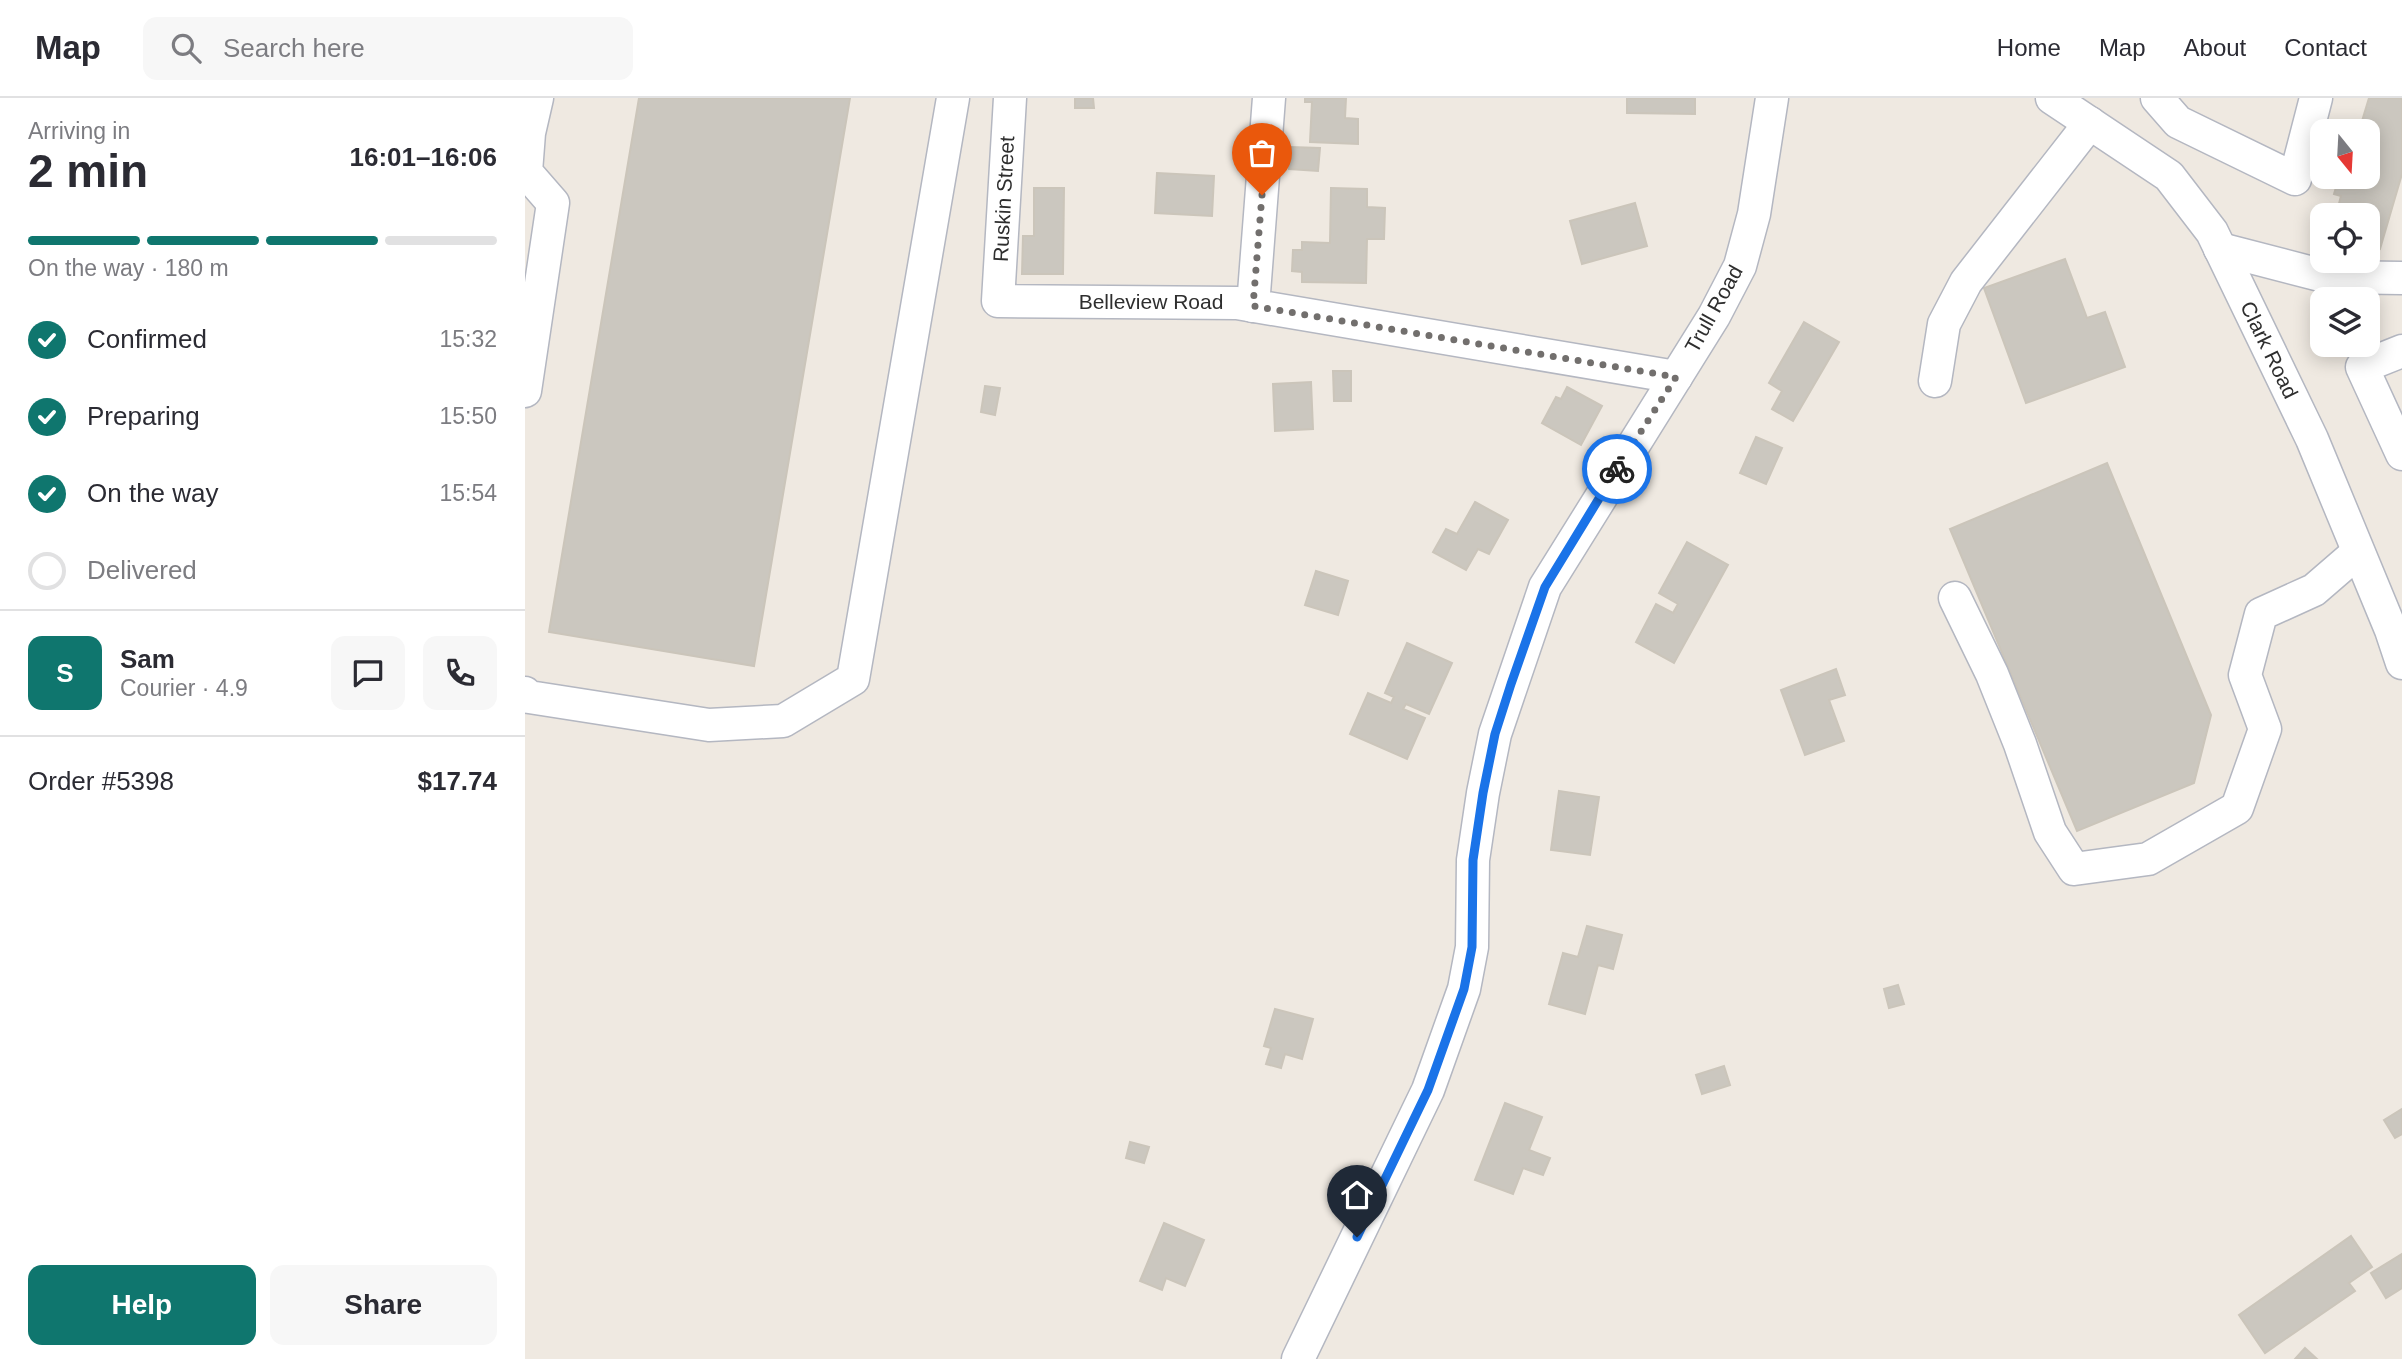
<!DOCTYPE html>
<meta charset="utf-8">
<style>
body{margin:0;font-family:Arial,sans-serif;background:#f7f7f7;color:#2b2b33;height:100vh;display:flex;flex-direction:column;font-size:26px;white-space:nowrap}
*{box-sizing:border-box;margin:0}
p{font-size:23px;color:#7c7c81}
.icon{flex:none;width:38px;height:38px;fill:none;stroke:currentColor;stroke-width:2;stroke-linecap:round;stroke-linejoin:round}
.map{position:relative;flex:1;overflow:hidden}
.drawer{display:flex;flex-direction:column;background:#fff;width:525px}
.drawer>*{flex:none}
.needle{width:46px;rotate:162deg}
.buttons{position:absolute;left:1785px;top:21px;display:grid;gap:14px}
.buttons a{display:grid;place-items:center;width:70px;height:70px;border-radius:14px;background:#fff;box-shadow:0 4px 18px #0003;font-size:35px}
.pin{position:absolute;display:grid;place-items:center;width:60px;height:60px;color:#fff;margin:-72px -30px;border-radius:50% 50% 50% 0;rotate:-45deg;box-shadow:0 0 7px #0007}
.pin .icon{rotate:45deg}
.courier{position:absolute;display:grid;place-items:center;width:70px;height:70px;margin:-35px;border:5px solid #1a73e8;border-radius:50%;background:#fff;color:#222;box-shadow:0 2px 9px #0007}
.overview em{font-style:normal;font-weight:700}
.overview div{display:flex;flex-direction:column-reverse}
.overview{display:flex;align-items:center;justify-content:space-between;height:119px;padding:0 28px}
h1{font-size:46px;font-weight:700;line-height:52px}
.bar{display:grid;grid-template-columns:repeat(4,1fr);gap:10px 7px;align-content:center;height:84px;padding:0 28px}
.bar i{height:9px;border-radius:5px;background:#e1e1e2}
.bar .current{background:#0f766e}
.bar p{grid-column:span 4}
.line{display:flex;align-items:center;gap:18px;padding:0 28px;border-top:2px solid #e1e1e2}
.line div{flex:1}
.round{display:grid;place-items:center;flex:none;width:74px;height:74px;border-radius:14px;background:#f7f7f7}
ol{padding:0 28px;list-style:none}
li{display:flex;align-items:center;gap:21px;height:77px}
li p{margin-inline-start:auto}
li .icon{padding:7px;border-radius:50%;background:#0f766e;color:#fff;stroke-width:4}
li:last-child{color:#7c7c81}
li i{width:38px;height:38px;border:4px solid #e1e1e2;border-radius:50%}
.action{display:flex;gap:14px;margin-top:auto;padding:14px 28px}
.action a{flex:1;height:80px;border-radius:14px;background:#0f766e;color:#fff;font-size:28px;font-weight:700;line-height:80px;text-align:center}
.action a+a{background:#f7f7f7;color:#2b2b33}
header{display:flex;align-items:center;gap:42px;box-sizing:border-box;height:98px;padding:0 35px;background:#fff;border-bottom:2px solid #e1e1e2}
header strong{font-size:33px}
nav{display:flex;gap:38px;margin-inline-start:auto;font-size:24px}
.search{width:490px;height:63px;background:#f7f7f7;display:flex;align-items:center;gap:18px;box-sizing:border-box;padding:0 24px;border-radius:14px;color:#7c7c81;font-size:26px}
main{display:flex;flex:1;min-height:0}
.map>svg:first-child{display:block}
</style>
<header>
<strong>Map</strong>
<div class="search"><svg class="icon" aria-label="search" viewBox="0 0 24 24"><circle cx="10" cy="10" r="6"/><path d="M15 15l6 6"/></svg>Search here</div>
<nav><a>Home</a><a>Map</a><a>About</a><a>Contact</a></nav>
</header>
<main>
<section class="drawer">
<div class="overview"><div><h1>2 min</h1><p>Arriving in</p></div><em>16:01–16:06</em></div>
<div class="bar"><i class="current"></i><i class="current"></i><i class="current"></i><i></i><p>On the way · 180 m</p></div>
<ol>
<li><svg class="icon" aria-label="check" viewBox="0 0 24 24"><path d="M5 12l5 5 9-10"/></svg>Confirmed<p>15:32</p></li>
<li><svg class="icon" aria-label="check" viewBox="0 0 24 24"><path d="M5 12l5 5 9-10"/></svg>Preparing<p>15:50</p></li>
<li><svg class="icon" aria-label="check" viewBox="0 0 24 24"><path d="M5 12l5 5 9-10"/></svg>On the way<p>15:54</p></li>
<li><i></i>Delivered</li>
</ol>
<div class="line" style="height:126px"><b class="round" style="background:#0f766e;color:#fff">S</b><div><b>Sam</b><p>Courier · 4.9</p></div><a class="round"><svg class="icon" aria-label="chat" viewBox="0 0 24 24"><path d="M4 5h16v11H9l-5 4z"/></svg></a><a class="round"><svg class="icon" aria-label="phone" viewBox="0 0 24 24"><path d="M5 4h4l2 5-3 2q2 4 5 5l2-3 5 2v4C11 20 4 13 5 4z"/></svg></a></div>
<div class="line" style="height:91px"><div>Order #5398</div><b>$17.74</b></div>
<div class="action"><a>Help</a><a>Share</a></div>
</section>
<div class="map">
<svg width="1877" height="1261" viewBox="0 0 1877 1261">
<rect width="100%" height="100%" fill="#efe9e1"/>
<g fill="#cbc7bf" stroke="#cbc5ba" stroke-width="2">
<polygon points="114,0 325,0 229,568 24,534"/>
<polygon points="550,0 568,0 569,10 550,10"/>
<polygon points="780,0 821,0 820,20 833,21 833,46 785,44 787,4 780,4"/>
<polygon points="1102,0 1170,0 1170,16 1102,15"/>
<polygon points="1844,0 1877,0 1877,76 1855,151 1843,147 1843,117 1811,117 1816,98 1809,96 1814,79 1843,79 1843,33 1834,33"/>
<polygon points="765,49 795,50 793,73 764,71"/>
<polygon points="632,75 689,78 687,118 630,115"/>
<polygon points="509,90 539,90 538,176 497,176 498,138 509,138"/>
<polygon points="806,90 842,91 842,109 860,110 859,141 842,141 841,185 777,184 777,174 767,173 768,152 777,152 777,144 805,145"/>
<polygon points="1110,105 1122,148 1057,166 1045,123"/>
<polygon points="1540,161 1562,220 1580,214 1600,269 1501,305 1459,190"/>
<polygon points="1279,224 1314,244 1268,323 1247,311 1257,293 1244,285"/>
<polygon points="808,273 826,273 826,303 809,303"/>
<polygon points="786,284 788,331 750,333 748,286"/>
<polygon points="460,288 475,290 470,317 456,314"/>
<polygon points="1042,289 1077,308 1056,347 1017,325 1031,299 1036,301"/>
<polygon points="1231,339 1257,350 1241,386 1215,375"/>
<polygon points="1582,365 1686,617 1669,685 1552,733 1425,431"/>
<polygon points="950,404 983,422 964,456 953,451 941,472 908,454 921,431 932,436"/>
<polygon points="1162,444 1203,467 1149,565 1111,544 1131,506 1148,515 1153,506 1134,495"/>
<polygon points="791,473 823,483 813,517 780,507"/>
<polygon points="882,545 927,565 904,616 881,606 878,611 900,620 882,661 825,636 843,595 866,605 869,599 860,595"/>
<polygon points="1311,571 1320,597 1304,602 1319,643 1280,657 1256,592"/>
<polygon points="1034,693 1074,699 1065,757 1026,752"/>
<polygon points="1062,828 1097,837 1088,871 1073,867 1060,916 1024,906 1038,855 1053,859"/>
<polygon points="1373,887 1379,906 1364,910 1359,891"/>
<polygon points="750,911 788,921 777,961 760,956 756,970 741,966 746,950 739,948"/>
<polygon points="1199,968 1205,987 1177,996 1171,977"/>
<polygon points="980,1005 1017,1019 1004,1052 1025,1060 1018,1077 998,1070 988,1096 950,1082"/>
<polygon points="1877,1011 1877,1036 1870,1040 1859,1022"/>
<polygon points="605,1044 624,1049 619,1065 601,1060"/>
<polygon points="639,1125 679,1142 660,1188 641,1180 637,1192 615,1183"/>
<polygon points="1826,1138 1847,1169 1824,1185 1830,1193 1740,1255 1714,1217"/>
<polygon points="1877,1156 1877,1190 1861,1200 1846,1175"/>
<polygon points="1780,1250 1792,1261 1770,1261"/>
</g>
<g fill="none" stroke-linecap="round" stroke-linejoin="round">
<defs>
<g id="minor">
<polyline points="485,0 473,203 712,205 1151,279"/>
<polyline points="1527,0 1644,78 1687,134 1787,341 1866,532 1877,565"/>
<polyline points="1632,0 1653,24 1770,81 1791,0"/>
<polyline points="1695,151 1803,179 1877,180"/>
<polyline points="728,208 744,0"/>
<polyline points="1877,253 1837,269 1877,356"/>
<polyline points="1410,283 1419,226 1441,184 1565,25"/>
<polyline points="0,293 28,105 1,74 4,35 12,0"/>
<polyline points="1430,500 1467,576 1495,646 1525,734 1549,771 1623,761 1712,710 1740,631 1720,577 1736,516 1789,492 1833,454"/>
<polyline points="0,595 4,599 184,627 258,623 328,581 428,0"/>
<polyline points="773,1261 903,992 939,891 947,849 948,762 958,695 970,636 1020,489 1189,218 1215,168 1229,116 1247,0"/>
</g>
</defs>
<use href="#minor" stroke="#b4b7c1" stroke-width="35"/>
<use href="#minor" stroke="#fff" stroke-width="32"/>
</g>
<g fill="none" stroke-linecap="round" stroke-linejoin="round">
<polyline stroke="#726f6d" stroke-width="7" stroke-dasharray="0 12.6" points="737,97 728,208 1151,279 1092,371"/>
<polyline stroke="#1a73e8" stroke-width="9" points="832,1139 903,992 939,891 947,849 948,762 958,695 970,636 986,586 1020,489 1092,371"/>
</g>
<g text-anchor="middle" stroke-width="5" stroke-linejoin="round" paint-order="stroke">
<g font-size="21" fill="#2e2e2e" stroke="#fff">
<text transform="translate(479 101) rotate(-87)" y="7">Ruskin Street</text>
<text x="626" y="211">Belleview Road</text>
<text transform="translate(1189 211) rotate(-61)" y="7">Trull Road</text>
<text transform="translate(1744 252) rotate(64)" y="7">Clark Road</text>
</g>
</g>
</svg>
<div class="buttons">
<a><svg class="needle" viewBox="-14 -14 28 28"><path d="M0-13l5 13h-10z" fill="#e53935"/><path d="M0 13l5-13h-10z" fill="#7c7c81"/></svg></a>
<a><svg class="icon" aria-label="locate" viewBox="0 0 24 24"><circle cx="12" cy="12" r="6"/><path d="M12 2v4M12 18v4M2 12h4M18 12h4"/></svg></a>
<a><svg class="icon" aria-label="layers" viewBox="0 0 24 24"><path d="M12 4l9 5-9 5-9-5zM3 14l9 5 9-5"/></svg></a>
</div>
<div class="pin" style="left:737px;top:97px;background:#ea580c"><svg class="icon" aria-label="bag" viewBox="0 0 24 24"><path d="M5 8h14l-1 12H6zM9 8a3 3 0 0 1 6 0"/></svg></div>
<div class="pin" style="left:832px;top:1139px;background:#1f2937"><svg class="icon" aria-label="home" viewBox="0 0 24 24"><path d="M3 11l9-7 9 7M6 9v11h12V9"/></svg></div>
<div class="courier" style="left:1092px;top:371px"><svg class="icon" aria-label="bike" viewBox="0 0 24 24"><circle cx="6" cy="16" r="4"/><circle cx="18" cy="16" r="4"/><path d="M6 16l4-8h5l3 8M10 8l3 8H6M13 5h3"/></svg></div>
</div>
</main>
